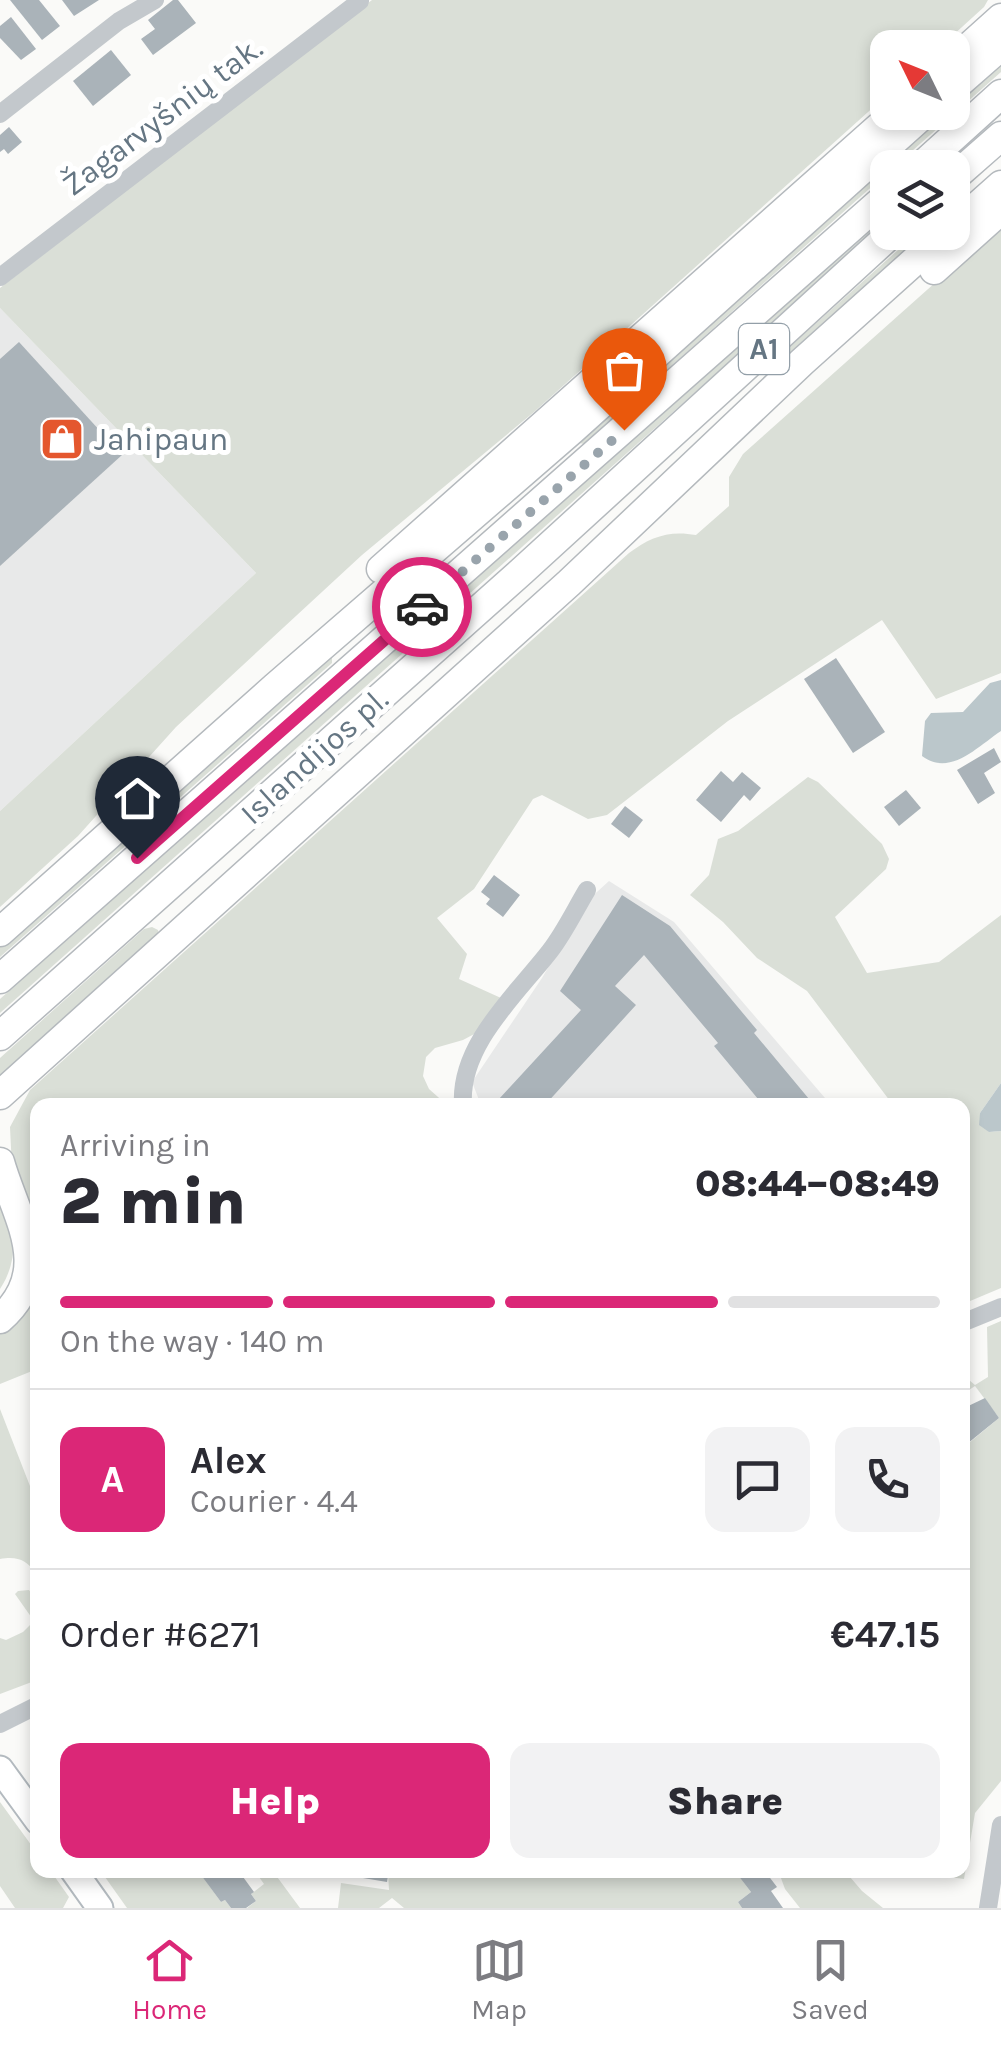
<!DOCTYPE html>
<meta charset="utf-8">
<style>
body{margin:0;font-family:Karla,sans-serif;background:#f2f2f3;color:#2b2b33;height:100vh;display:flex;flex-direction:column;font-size:38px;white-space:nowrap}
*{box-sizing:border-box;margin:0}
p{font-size:32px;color:#7c7c81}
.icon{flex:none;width:55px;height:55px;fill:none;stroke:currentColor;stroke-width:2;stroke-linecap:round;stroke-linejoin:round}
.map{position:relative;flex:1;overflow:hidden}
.drawer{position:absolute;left:30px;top:1098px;width:940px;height:780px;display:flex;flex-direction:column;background:#fff;border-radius:20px;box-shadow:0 5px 15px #0003}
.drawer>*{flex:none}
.needle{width:65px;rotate:313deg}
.fabs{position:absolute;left:870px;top:30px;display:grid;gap:20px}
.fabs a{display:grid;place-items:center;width:100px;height:100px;border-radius:20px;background:#fff;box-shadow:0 5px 15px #0003;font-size:50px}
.pin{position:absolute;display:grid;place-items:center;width:85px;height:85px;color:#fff;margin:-102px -42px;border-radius:50% 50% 50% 0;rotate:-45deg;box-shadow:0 0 10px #0007}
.pin .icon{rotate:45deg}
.courier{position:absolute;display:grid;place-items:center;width:100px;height:100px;margin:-50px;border:8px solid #db2777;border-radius:50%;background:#fff;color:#222;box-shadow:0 2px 12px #0007}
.overview em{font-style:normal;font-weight:800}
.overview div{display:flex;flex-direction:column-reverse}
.overview{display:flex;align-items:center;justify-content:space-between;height:170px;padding:0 30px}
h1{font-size:65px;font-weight:800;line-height:75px}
.bar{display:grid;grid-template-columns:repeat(4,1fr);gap:15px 10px;align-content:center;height:120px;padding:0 30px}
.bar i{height:12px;border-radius:8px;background:#e1e1e2}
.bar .current{background:#db2777}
.bar p{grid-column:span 4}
.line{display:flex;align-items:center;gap:25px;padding:0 30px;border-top:2px solid #e1e1e2}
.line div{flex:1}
.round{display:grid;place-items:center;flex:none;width:105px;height:105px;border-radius:20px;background:#f2f2f3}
.cta{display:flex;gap:20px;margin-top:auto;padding:20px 30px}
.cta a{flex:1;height:115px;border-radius:20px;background:#db2777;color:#fff;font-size:40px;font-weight:800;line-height:115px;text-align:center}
.cta a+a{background:#f2f2f3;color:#2b2b33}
.tabs{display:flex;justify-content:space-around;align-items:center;height:140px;border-top:2px solid #e1e1e2;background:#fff;font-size:28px;color:#7c7c81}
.tabs a{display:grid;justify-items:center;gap:5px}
.tabs .current{color:#db2777}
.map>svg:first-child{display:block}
</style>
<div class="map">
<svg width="1001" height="1908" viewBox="0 0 1001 1908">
<rect width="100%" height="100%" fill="#fafaf8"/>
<g fill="#e8e9e9">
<polygon points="0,308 256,573 0,811"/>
<polygon points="609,881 674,922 831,1105 481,1105 472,1082 542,978 587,901"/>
</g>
<g fill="#dadfd7">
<polygon points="372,0 988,0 984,7 940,47 888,48 887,95 534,412 362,555 176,727 78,836 0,907 0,811 256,573 0,308 0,288"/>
<polygon points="1001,61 1001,72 894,167 888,168 887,173 584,444 579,443 579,437 943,113 952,112 953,104"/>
<polygon points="887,210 887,221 0,1013 0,999"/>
<path d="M1001,224V673L936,699L882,620L728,721L607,815L588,819L542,795L533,799L474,889L437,918L467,954L459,979L501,998L478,1032L463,1040L435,1048L426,1057L423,1076L429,1089L447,1105H38L37,1369L0,1384V1333L15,1313L37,1259V1227L12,1168L10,1127L30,1090L629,553C650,537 669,530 696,535L729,506V477L743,454Z"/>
<polygon points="917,233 930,233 787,360 784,358 784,352"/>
<polygon points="327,656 332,656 332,663 0,957 0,945"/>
<polygon points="808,777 818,782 882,844 889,859 886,869 835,917 867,973 939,962 1001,915 1001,1083 980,1113 989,1132 1001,1131 1001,1288 963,1304 962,1105 893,1105 807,991 757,958 723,922 690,895 709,875 718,839 738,831"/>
<polygon points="152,927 158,930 159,937 0,1079 0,1058 144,929"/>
<path d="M0,1207C18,1233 17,1263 0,1289Z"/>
<polygon points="1001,1321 1001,1781 975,1813 964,1879 942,1876 938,1870 962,1870 963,1448 999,1418 975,1386 963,1394 963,1383 969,1380 975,1385 988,1377 987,1327"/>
<path d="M0,1409L37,1504V1574C26,1560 18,1556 0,1559Z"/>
<polygon points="29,1590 37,1601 37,1680 0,1694 0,1638 6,1640 23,1632 34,1621 15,1594 18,1591"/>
<polygon points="0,1802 37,1853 38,1870 50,1870 69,1897 63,1908 15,1908 0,1886"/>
<polygon points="100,1870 209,1870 202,1876 221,1902 225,1900 231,1908 127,1908"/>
<polygon points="254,1870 272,1870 300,1908 247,1908 256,1901 251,1894 264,1884"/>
<polygon points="393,1870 729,1870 735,1871 751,1892 738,1902 742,1908 404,1908 392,1898 379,1908 338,1908 341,1883 389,1890 388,1873"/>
<polygon points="778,1870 844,1870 862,1891 883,1908 800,1908 785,1889"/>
</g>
<g fill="#bbc7cb">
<path d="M1001,680V731C977,747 950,777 922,756L925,721L931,713L963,712L990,683Z"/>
<polygon points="1001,1083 1001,1131 989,1132 979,1125 980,1113"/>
</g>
<g fill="#aab3b9">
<polygon points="10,0 39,0 60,26 42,40"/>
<polygon points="62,0 99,0 74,16"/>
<polygon points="173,0 178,0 196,23 153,55 141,39 155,29 148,20"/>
<polygon points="11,17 36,49 21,60 0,38 0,26"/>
<polygon points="111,50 131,75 93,106 73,81"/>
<polygon points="9,127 22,142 8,154 4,149 0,152 0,135"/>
<polygon points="19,342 122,455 0,566 0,359"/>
<polygon points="836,658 885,732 853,753 804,679"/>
<polygon points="994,748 1001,762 984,773 995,793 978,804 957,770"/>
<polygon points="721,771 733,782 742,772 761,788 750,801 744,795 721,822 696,800"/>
<polygon points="906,790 921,808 899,826 884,807"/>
<polygon points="625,806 643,820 629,838 611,824"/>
<polygon points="494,875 520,895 503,917 486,904 490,899 481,892"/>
<polygon points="622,895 670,926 757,1030 754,1033 809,1099 802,1105 763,1105 714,1046 718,1043 644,955 615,986 636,1005 545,1105 502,1105 499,1099 581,1010 560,991"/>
<polygon points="985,1398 999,1418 962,1448 962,1409"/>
<polygon points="209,1870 238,1870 254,1892 251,1894 256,1901 246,1908 231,1908 225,1900 221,1902 201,1875"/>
<polygon points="364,1870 389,1870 387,1882 363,1878"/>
<polygon points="734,1870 764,1870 777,1887 771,1891 783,1908 742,1908 738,1902 751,1892"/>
</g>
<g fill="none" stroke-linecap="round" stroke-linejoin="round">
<defs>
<g id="secondary">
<polyline points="0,1769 38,1821"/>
<polyline points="73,1870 100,1908"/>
</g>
<g id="trunk">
<polyline points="952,62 1001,18"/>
<polyline points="952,89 1001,46"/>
<polyline points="919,168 1001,94"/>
<polyline points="952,179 1001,136"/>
<polyline points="965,217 1001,185"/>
<polyline points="934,270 1001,210"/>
<polyline points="381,569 896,112"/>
<polyline points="0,932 275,687 572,430 926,112"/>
<polyline points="0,979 888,195"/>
<polyline points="0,1036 522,571 893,232"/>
<polyline points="0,1095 569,583 802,362 947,232"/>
<path d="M0,1162C15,1216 56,1270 0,1319"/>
</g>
</defs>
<use href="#secondary" stroke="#b3babf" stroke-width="29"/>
<use href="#trunk" stroke="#b4b9bd" stroke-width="31"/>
<g stroke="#c3c8cc" stroke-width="18">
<polyline points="0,114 119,21 155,0"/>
<polyline points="0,277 360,1"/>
<path d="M463,1105C459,1045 516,995 550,951C564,933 575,910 587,890"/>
<polyline points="962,1323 1001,1307"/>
<polyline points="0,1724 38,1705"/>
<polyline points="988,1908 1001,1825"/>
</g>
<use href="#secondary" stroke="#fff" stroke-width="25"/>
<use href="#trunk" stroke="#fff" stroke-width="28"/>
</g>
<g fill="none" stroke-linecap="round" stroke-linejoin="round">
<polyline stroke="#99a4ac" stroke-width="10" stroke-dasharray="0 18" points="422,607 624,430"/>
<polyline stroke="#db2777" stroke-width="12" points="137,858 422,607"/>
</g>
<defs>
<symbol id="shop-square" viewBox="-11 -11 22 22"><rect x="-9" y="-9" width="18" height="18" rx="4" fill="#e4572e" stroke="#fff"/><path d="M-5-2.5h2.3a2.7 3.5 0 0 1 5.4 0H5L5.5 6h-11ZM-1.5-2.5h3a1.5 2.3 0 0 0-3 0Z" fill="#fff"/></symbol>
</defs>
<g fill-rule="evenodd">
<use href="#shop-square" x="37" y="414" width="50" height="50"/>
</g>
<g text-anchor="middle" stroke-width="10" stroke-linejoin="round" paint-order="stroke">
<rect fill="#fff" stroke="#939fa8" stroke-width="2.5" x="739" y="324" width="50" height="50" rx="8"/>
<g font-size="30" font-weight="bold" fill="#657683">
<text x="764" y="359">A1</text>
</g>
<g font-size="32" fill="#657683" stroke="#fff">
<text transform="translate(162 116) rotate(-37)" y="11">Žagarvyšnių tak.</text>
<text transform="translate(314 756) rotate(-42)" y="11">Islandijos pl.</text>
</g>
<g font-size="32" fill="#657683" stroke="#fff" text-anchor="start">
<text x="94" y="450">Jahipaun</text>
</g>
</g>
</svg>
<div class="fabs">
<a><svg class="needle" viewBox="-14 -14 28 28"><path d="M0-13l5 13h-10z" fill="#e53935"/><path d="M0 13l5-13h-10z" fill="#7c7c81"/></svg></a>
<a><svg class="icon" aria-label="layers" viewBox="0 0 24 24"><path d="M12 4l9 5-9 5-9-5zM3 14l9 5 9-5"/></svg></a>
</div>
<div class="pin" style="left:624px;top:430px;background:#ea580c"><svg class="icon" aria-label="bag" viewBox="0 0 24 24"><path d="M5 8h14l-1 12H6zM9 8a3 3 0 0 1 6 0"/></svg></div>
<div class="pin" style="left:137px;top:858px;background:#1f2937"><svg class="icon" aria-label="home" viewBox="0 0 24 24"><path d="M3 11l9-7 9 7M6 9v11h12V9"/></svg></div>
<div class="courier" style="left:422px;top:607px"><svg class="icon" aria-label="car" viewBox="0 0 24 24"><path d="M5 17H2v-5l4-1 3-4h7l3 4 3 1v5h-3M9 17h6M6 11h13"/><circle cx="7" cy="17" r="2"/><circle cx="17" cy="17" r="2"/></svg></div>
<section class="drawer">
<div class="overview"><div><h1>2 min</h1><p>Arriving in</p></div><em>08:44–08:49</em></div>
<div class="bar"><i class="current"></i><i class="current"></i><i class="current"></i><i></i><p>On the way · 140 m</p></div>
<div class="line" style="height:180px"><b class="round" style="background:#db2777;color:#fff">A</b><div><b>Alex</b><p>Courier · 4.4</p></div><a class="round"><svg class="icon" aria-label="chat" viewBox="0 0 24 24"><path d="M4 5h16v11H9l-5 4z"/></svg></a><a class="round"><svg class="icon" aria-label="phone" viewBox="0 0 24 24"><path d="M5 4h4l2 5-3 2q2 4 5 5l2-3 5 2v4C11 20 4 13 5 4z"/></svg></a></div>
<div class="line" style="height:130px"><div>Order #6271</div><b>€47.15</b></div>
<div class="cta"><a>Help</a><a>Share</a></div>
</section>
</div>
<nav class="tabs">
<a class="current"><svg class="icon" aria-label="home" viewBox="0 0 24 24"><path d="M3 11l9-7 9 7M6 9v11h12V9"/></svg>Home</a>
<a><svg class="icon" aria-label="map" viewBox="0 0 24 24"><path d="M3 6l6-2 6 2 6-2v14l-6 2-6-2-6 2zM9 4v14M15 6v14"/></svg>Map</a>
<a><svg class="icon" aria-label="saved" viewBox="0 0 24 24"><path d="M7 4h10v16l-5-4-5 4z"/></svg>Saved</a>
</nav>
